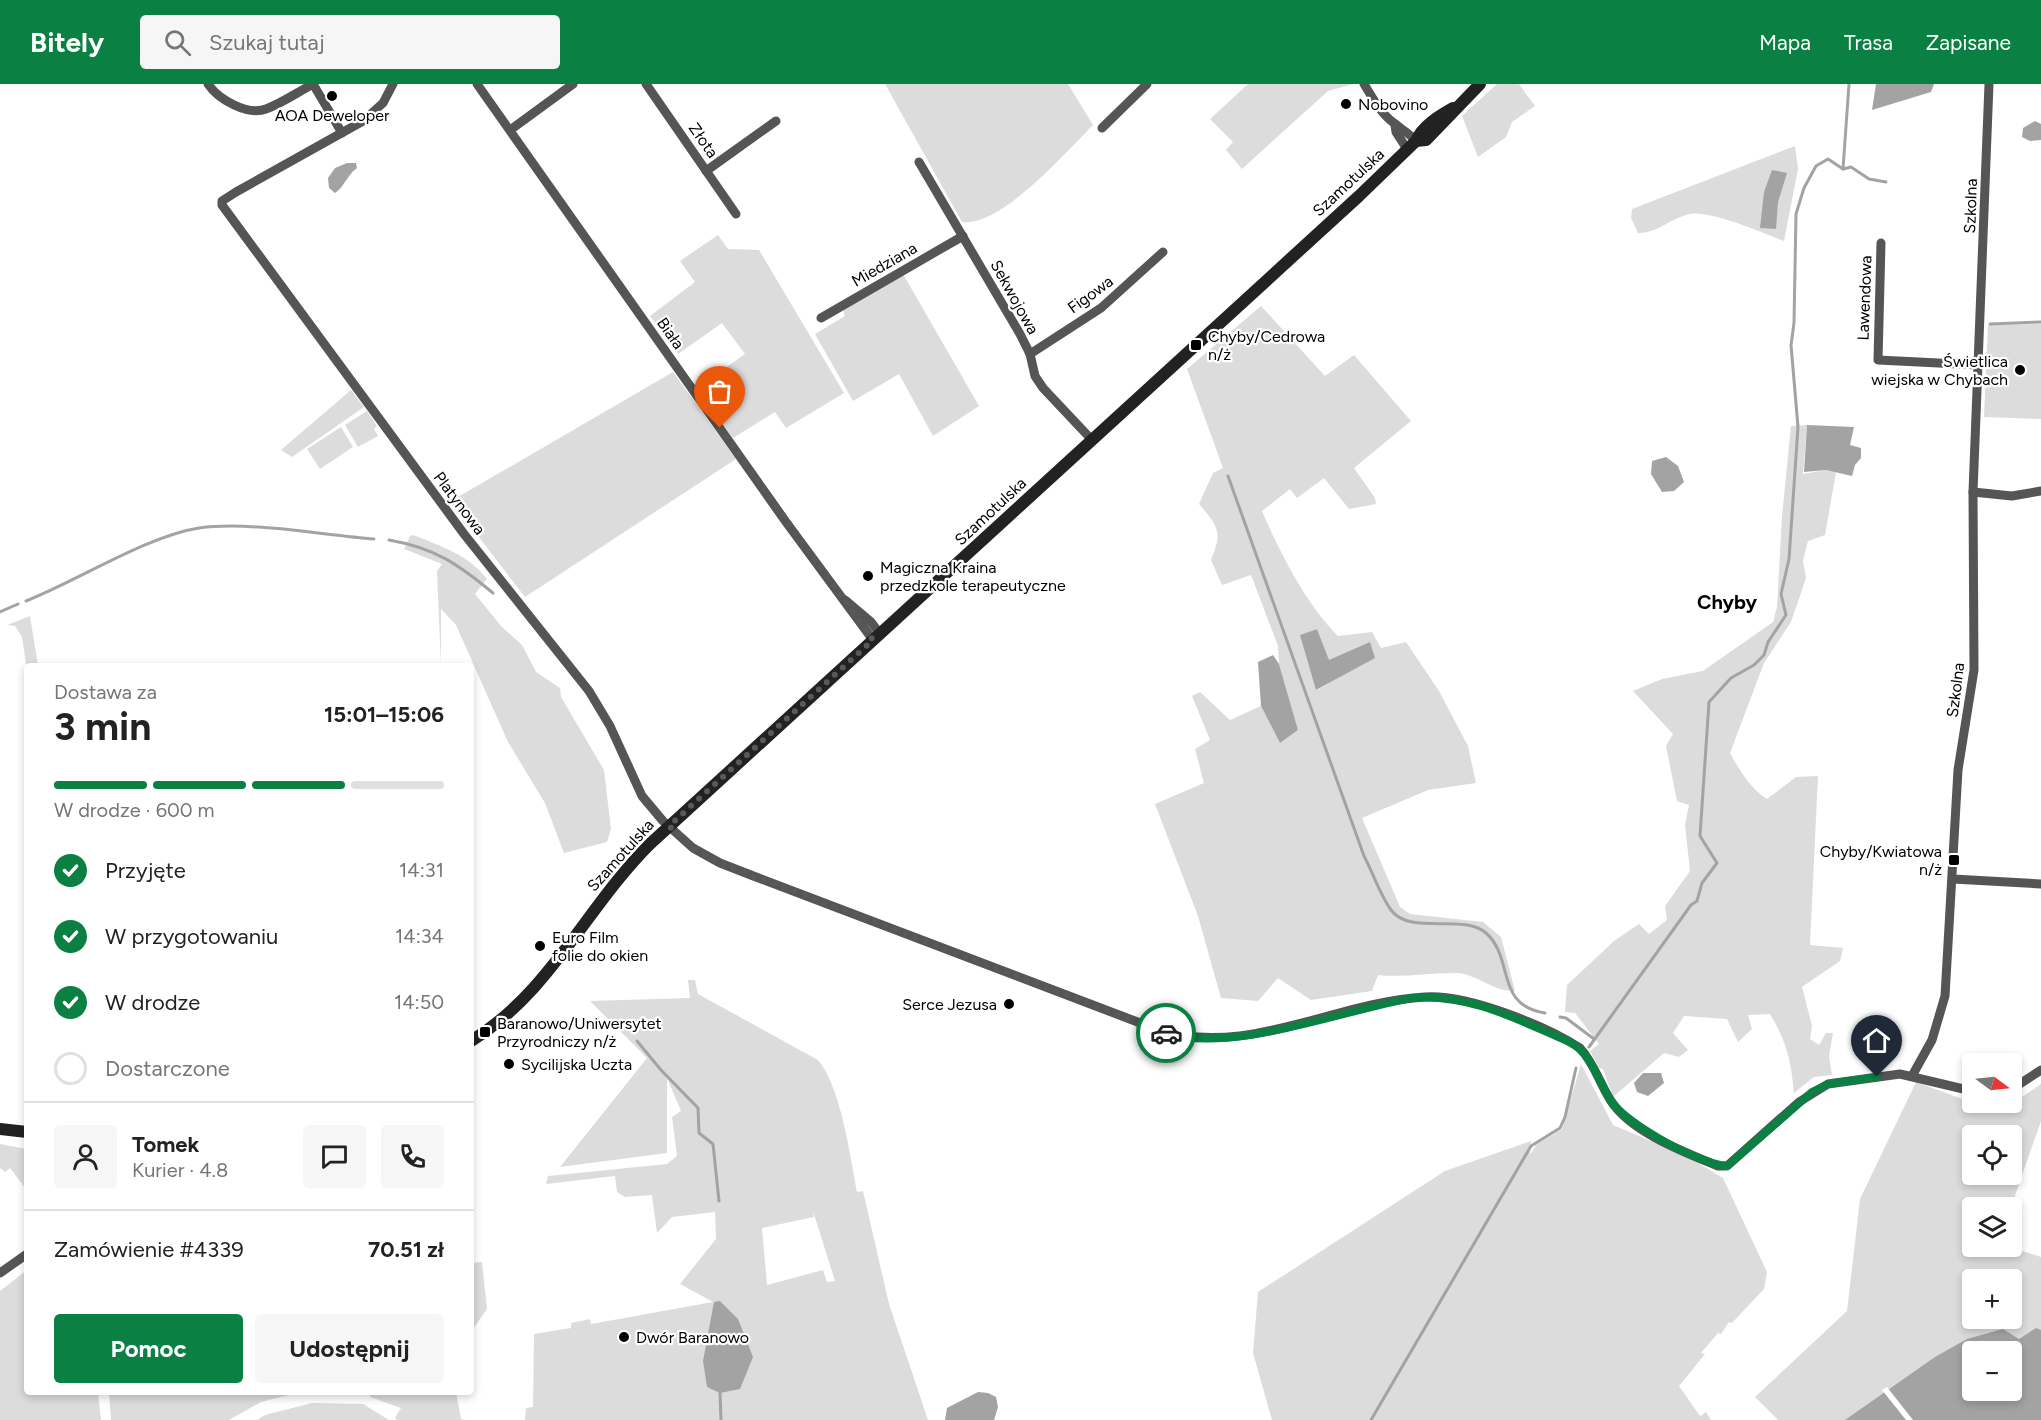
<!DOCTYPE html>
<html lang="pl">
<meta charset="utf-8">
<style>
body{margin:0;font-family:Figtree,sans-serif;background:#f6f6f6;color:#222;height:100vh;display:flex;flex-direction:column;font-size:22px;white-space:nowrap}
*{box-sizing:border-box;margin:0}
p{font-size:20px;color:#767676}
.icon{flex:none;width:33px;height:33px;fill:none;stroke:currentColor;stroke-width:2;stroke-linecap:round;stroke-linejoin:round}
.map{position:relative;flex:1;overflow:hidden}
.drawer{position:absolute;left:24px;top:579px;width:450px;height:732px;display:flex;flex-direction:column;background:#fff;border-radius:6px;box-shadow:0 3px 9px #0003}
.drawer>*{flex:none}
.needle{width:39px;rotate:105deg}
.tools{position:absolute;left:1962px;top:969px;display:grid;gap:12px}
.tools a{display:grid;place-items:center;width:60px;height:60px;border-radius:6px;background:#fff;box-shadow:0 3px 9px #0003;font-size:30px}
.pin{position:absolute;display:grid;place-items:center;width:51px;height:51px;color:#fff;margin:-62px -26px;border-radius:50% 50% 50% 0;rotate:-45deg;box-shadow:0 0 6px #0007}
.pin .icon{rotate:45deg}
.courier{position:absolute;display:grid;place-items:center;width:60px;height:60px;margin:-30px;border:4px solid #0b8043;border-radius:50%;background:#fff;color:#222;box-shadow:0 2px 8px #0007}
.headline em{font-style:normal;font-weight:700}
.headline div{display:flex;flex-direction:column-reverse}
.headline{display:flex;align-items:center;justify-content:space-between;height:102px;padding:0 30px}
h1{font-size:39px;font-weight:700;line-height:45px}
.bar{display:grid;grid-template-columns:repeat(4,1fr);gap:9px 6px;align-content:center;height:72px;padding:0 30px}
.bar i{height:8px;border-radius:4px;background:#e0e0e0}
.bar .selected{background:#0b8043}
.bar p{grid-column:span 4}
.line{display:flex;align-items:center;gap:15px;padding:0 30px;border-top:2px solid #e0e0e0}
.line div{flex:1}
.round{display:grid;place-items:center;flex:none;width:63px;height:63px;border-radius:6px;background:#f6f6f6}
ol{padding:0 30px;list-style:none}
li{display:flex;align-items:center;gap:18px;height:66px}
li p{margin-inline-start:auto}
li .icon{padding:6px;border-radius:50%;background:#0b8043;color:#fff;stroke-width:4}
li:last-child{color:#767676}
li i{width:33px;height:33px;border:3px solid #e0e0e0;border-radius:50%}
.cta{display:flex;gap:12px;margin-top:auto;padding:12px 30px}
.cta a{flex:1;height:69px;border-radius:6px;background:#0b8043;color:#fff;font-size:24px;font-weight:700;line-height:69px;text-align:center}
.cta a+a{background:#f6f6f6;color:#222}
header{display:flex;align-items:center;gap:36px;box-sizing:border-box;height:84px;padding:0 30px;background:#0b8043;color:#fff}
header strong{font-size:28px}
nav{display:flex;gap:33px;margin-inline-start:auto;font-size:21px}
.search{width:420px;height:54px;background:#f6f6f6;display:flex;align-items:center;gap:15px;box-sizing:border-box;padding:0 21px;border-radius:6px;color:#767676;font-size:22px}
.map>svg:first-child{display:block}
</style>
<header>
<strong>Bitely</strong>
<div class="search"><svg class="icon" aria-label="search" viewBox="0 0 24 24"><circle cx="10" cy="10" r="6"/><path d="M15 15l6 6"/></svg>Szukaj tutaj</div>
<nav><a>Mapa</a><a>Trasa</a><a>Zapisane</a></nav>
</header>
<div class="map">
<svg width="2041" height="1336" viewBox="0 0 2041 1336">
<rect width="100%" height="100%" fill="#fff"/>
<g fill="#dcdcdc" fill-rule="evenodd">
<path d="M885,0H1068L1093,41C1066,68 1001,143 962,138Z"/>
<polygon points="1248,0 1353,0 1328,7 1242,85 1226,66 1233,58 1210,35"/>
<polygon points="1497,0 1519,0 1535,22 1512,38 1506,53 1478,73 1462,32"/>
<path d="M1795,62L1798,85L1784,157C1763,149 1710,126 1690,130C1671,134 1656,150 1638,149L1631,134L1632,125Z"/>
<polygon points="718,151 728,165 759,166 844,309 786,344 775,328 733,354 697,304 745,270 722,239 678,270 650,232 695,198 680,177"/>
<polygon points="903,190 979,322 933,352 899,290 853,317 815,250 845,232 843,226"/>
<path d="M1261,222L1325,292L1354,271L1411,337L1354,384L1375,414L1376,420L1349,425L1324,394L1297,414L1290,405L1262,427C1280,469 1306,520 1338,552L1372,548L1381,564L1406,558L1439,607L1468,662L1476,699L1428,706L1362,734L1400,823L1410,830L1483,838L1501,853L1515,907C1494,908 1478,891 1458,889C1431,888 1405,894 1378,891L1372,907L1311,916L1278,894L1258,917L1221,914L1198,832L1155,720L1204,699L1195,665L1210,656L1192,612L1200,608L1230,636L1261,622L1280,659L1298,646L1279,580L1278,562L1251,491L1222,501L1211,476C1223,448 1218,442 1199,420L1213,389L1223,384L1187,285ZM1317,545L1329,577L1375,573L1317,606L1301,551Z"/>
<polygon points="2041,240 2041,335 1984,333 1988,241"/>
<polygon points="673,288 736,375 525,513 451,417"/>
<polygon points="351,306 364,323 292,373 281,366"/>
<polygon points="367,327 377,342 374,345 378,352 358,363 345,341"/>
<path d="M1807,341L1803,390L1826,386L1836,388L1825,451L1808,457L1803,477L1806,494L1791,538L1764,579L1730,669C1740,687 1750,704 1767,715L1796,693L1818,692L1810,861L1843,864L1840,877L1802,903L1812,942L1810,955L1819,961L1826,949H1833L1829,972L1832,991L1814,993L1794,1009C1791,977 1787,958 1770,930L1748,931L1752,945L1738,958L1727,935L1684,932L1673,949L1688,966L1679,973L1664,969L1613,1013L1603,985L1599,984L1590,967L1599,960L1575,929L1565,928L1567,901L1614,857L1639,840L1649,850L1667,836L1665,822L1690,787L1685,741L1689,721L1677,717L1666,662L1673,650L1633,607L1662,595L1703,587L1773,538L1777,523L1782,432L1791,342Z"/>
<polygon points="341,343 353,363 320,385 307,365"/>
<path d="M413,451C441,462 469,471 487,495L475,510L501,542L522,561L536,588L560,604L561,613L604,686L611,745L607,758L564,769L545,719L508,658L456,541L441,525V582L437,487L442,480L404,465L410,452Z"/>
<polygon points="30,532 38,582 27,582 27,587 22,553 15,542 7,541"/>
<path d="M688,896H695L698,910L818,976C841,1003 850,1072 857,1108L863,1107L889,1220L928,1336H525L526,1324L533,1323L534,1250L571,1244V1239L590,1235L591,1240L713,1218L680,1200L716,1155L715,1128L672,1133L657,1149L652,1111L625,1113L617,1108L615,1092L546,1100L548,1092L667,1080L677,1072L672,1033L681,1027L667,994V1069L560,1083L647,974L590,917L690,914ZM813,1127L835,1197L827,1198L823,1186L767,1201L762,1144L814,1133Z"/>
<polygon points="1581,980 1613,1041 1688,1073 1723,1094 1767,1188 1764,1205 1732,1239 1729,1238 1721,1250 1718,1249 1701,1269 1705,1270 1679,1302 1700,1332 1706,1328 1711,1336 1272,1336 1253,1269 1258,1208 1445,1087 1531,1057 1530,1071 1536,1061 1562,1045"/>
<path d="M1916,998L1987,1024L2009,1022L2041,1000V1037L2011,1123L1972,1124V1162L2011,1163L2041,1173V1280L2012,1268H1972V1306L1845,1336H1778L1755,1313L1847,1227L1860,1115ZM1972,1052H2012V1090H1972ZM1972,1196H2012V1234H1972Z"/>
<polygon points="0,1060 27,1065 25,1104 10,1084 5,1088 0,1084"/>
<polygon points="482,1178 487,1225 471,1248 471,1179"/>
<polygon points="27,1186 27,1308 98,1308 101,1336 0,1336 0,1207"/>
<polygon points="109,1308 301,1308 261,1318 229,1336 111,1336"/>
<polygon points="368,1308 456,1308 461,1335 465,1336 397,1336 395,1334 401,1324 370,1313 371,1309"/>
<polygon points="312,1319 363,1320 389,1336 257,1336 265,1331"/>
</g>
<g fill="#a3a3a3" fill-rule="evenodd">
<polygon points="1876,0 1934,0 1931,8 1872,26"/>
<polygon points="2035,37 2041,40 2041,56 2030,57 2022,53 2023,44"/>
<path d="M347,79H356L357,84C347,91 345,102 335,109L329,104L328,94L335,84Z"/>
<polygon points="1772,86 1787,89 1778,118 1776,145 1760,144 1764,108"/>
<polygon points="1807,341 1854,343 1850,361 1861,364 1861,374 1855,381 1852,392 1826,386 1804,388"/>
<polygon points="1666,373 1678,382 1684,398 1674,407 1662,408 1651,390 1652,377"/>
<polygon points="1317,545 1329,576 1370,558 1375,574 1316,606 1300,551"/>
<polygon points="1273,571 1279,580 1298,646 1280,659 1261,622 1258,578"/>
<polygon points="1643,989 1661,989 1664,999 1648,1012 1637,1008 1634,999"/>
<polygon points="720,1217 738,1235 753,1273 740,1305 720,1309 707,1303 703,1277 714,1218"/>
<path d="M2036,1244L2041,1246V1336H1845L1935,1273L1967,1255L2003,1245L2019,1255ZM1972,1268H2012V1306H1972Z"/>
<polygon points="978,1308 988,1309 996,1313 998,1323 994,1336 945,1336 947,1324"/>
</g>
<polygon fill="#fff" points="1887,1303 1913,1336 1906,1336 1882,1306"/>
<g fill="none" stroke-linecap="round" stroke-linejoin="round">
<g stroke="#a3a3a3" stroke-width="3">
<polyline points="1843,85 1849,0"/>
<polyline points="1990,240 2041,238"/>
<path d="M1228,392L1364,772C1373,789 1380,811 1391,826C1410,852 1463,829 1486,849C1515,875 1494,921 1545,929"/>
<path d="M389,456C435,464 458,480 493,509"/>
<path d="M26,517C77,497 147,452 199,444C249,437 322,451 374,455"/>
<polyline points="0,528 18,520"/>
<polyline points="1560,933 1566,934 1594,955"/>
<polyline points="637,957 661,986 698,1024 699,1049 713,1060 719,1117"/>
<polyline points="1589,963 1691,821 1697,817 1702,799 1717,779 1700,752 1709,618 1731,594 1754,581 1764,571 1768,558 1786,531 1781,510 1789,475 1798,343 1791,261 1794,239 1796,130 1804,104 1816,82 1828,75 1843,85 1851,83 1869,95 1886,98"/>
<polyline points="720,1309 721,1336"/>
<polyline points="1371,1336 1531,1062 1560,1044 1565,1033 1576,984"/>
</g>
<g stroke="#555" stroke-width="9">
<path d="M208,0C218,15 247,32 266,25C282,19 298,8 313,0"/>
<polyline points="313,0 342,49"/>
<path d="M393,0L383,19L363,37L236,108L222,117V121L464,450L589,607L610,642L642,712L663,737L693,764L720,779L756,793L1156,945C1246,975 1334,918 1425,913C1467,910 1544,941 1580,964C1594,979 1600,1000 1611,1017C1631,1048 1684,1068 1718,1082H1727L1799,1018L1828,1000L1900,990L1972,1007"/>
<polyline points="477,0 786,438 873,556"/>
<polyline points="646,0 736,130"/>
<path d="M1364,0C1372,13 1381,30 1394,39C1401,45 1409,49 1416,57"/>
<polyline points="1395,41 1396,48 1407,65"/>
<polyline points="1102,44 1147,0"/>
<polyline points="510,46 573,0"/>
<polyline points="919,78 1020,250 1030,270 1035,292 1043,304 1092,356"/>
<polyline points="706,87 776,37"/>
<polyline points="1881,159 1878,276 1979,281"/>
<polyline points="821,234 963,152"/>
<polyline points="1030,270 1101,224 1163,168"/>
<polyline points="1973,408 2012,412 2041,407"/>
<polyline points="845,516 871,538 880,550"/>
<polyline points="1953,795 2041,800"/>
<polyline points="1912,992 1932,956 1945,912 1958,686 1974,586 1973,408 1989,0"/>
<polyline points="2012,1005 2041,986"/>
<polyline points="0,1189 27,1170"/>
</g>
<g stroke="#222" stroke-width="12">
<polyline points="1416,57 1426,56 1480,0"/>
<path d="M471,957C550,909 587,822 651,759L1359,112L1416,57C1422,42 1439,32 1453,24"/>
<polyline points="0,1045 27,1048"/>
</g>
</g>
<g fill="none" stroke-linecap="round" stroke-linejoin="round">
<polyline stroke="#595959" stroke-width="6" stroke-dasharray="0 10.8" points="720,344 873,556 669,742 693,764 720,779 1166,949"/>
<path stroke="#0b8043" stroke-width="8" d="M1166,949C1231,970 1343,926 1412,914C1471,909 1520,937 1572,959C1593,973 1598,997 1611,1017C1626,1040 1699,1080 1727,1082L1812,1008L1828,1000L1877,993"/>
</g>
<g fill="#000" stroke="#fff" stroke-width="2">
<circle cx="332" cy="12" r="6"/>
<circle cx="1346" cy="20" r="6"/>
<rect x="1190" y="255" width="12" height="12" rx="3"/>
<circle cx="2020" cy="286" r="6"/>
<circle cx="868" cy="492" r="6"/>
<rect x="1948" y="770" width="12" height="12" rx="3"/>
<circle cx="540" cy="862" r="6"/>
<circle cx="1009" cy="920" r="6"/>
<rect x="479" y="942" width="12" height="12" rx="3"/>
<circle cx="509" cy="980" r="6"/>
<circle cx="624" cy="1253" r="6"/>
</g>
<g text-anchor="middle" stroke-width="4.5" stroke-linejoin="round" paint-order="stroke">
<g font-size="16" fill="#000" stroke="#fff" text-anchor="start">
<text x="1358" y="26">Nobovino</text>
<text x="332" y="37" text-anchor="middle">AOA Deweloper</text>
<text x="1208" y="258">Chyby/Cedrowa<tspan x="1208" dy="18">n/ż</tspan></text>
<text x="2008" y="283" text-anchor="end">Świetlica<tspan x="2008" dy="18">wiejska w Chybach</tspan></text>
<text x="880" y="489">Magiczna Kraina<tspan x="880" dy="18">przedzkole terapeutyczne</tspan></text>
<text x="1942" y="773" text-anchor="end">Chyby/Kwiatowa<tspan x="1942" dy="18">n/ż</tspan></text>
<text x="552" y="859">Euro Film<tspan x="552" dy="18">folie do okien</tspan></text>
<text x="997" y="926" text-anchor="end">Serce Jezusa</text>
<text x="497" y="945">Baranowo/Uniwersytet<tspan x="497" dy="18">Przyrodniczy n/ż</tspan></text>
<text x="521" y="986">Sycilijska Uczta</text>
<text x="636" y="1259">Dwór Baranowo</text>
</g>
<g font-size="16" fill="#000" stroke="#fff">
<text transform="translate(704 56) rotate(55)" y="6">Złota</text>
<text transform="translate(1348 98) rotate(-43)" y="6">Szamotulska</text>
<text transform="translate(1970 122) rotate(-88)" y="6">Szkolna</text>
<text transform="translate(884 180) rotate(-30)" y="6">Miedziana</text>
<text transform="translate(1090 210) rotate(-36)" y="6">Figowa</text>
<text transform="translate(1015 213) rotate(61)" y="6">Sekwojowa</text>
<text transform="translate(1864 214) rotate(-88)" y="6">Lawendowa</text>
<text transform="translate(671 249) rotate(55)" y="6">Biała</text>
<text transform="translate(460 419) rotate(53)" y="6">Platynowa</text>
<text transform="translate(990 427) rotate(-43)" y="6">Szamotulska</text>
<text transform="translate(1955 606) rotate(-83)" y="6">Szkolna</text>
<text transform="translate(620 771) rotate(-48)" y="6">Szamotulska</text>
</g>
<g font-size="20" font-weight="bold" fill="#000" stroke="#fff">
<text x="1727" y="525">Chyby</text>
</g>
</g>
</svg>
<div class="tools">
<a><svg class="needle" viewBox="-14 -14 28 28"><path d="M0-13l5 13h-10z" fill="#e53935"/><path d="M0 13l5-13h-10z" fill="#767676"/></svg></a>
<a><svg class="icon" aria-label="locate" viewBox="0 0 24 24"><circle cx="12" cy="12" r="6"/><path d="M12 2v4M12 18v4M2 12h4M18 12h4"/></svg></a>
<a><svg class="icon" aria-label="layers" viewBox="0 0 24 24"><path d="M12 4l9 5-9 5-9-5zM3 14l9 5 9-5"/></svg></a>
<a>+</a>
<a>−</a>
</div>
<div class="pin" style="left:720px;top:344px;background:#ea580c"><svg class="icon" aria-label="bag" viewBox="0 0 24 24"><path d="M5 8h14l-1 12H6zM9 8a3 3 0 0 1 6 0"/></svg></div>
<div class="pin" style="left:1877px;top:993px;background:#1f2937"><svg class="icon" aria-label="home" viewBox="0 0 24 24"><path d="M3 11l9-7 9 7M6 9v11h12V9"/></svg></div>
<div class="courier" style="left:1166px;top:949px"><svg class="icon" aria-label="car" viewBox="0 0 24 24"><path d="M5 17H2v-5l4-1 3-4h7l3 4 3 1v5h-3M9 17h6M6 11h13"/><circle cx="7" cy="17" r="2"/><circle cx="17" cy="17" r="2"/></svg></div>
<section class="drawer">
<div class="headline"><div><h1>3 min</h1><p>Dostawa za</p></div><em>15:01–15:06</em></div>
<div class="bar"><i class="selected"></i><i class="selected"></i><i class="selected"></i><i></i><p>W drodze · 600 m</p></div>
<ol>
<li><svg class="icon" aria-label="check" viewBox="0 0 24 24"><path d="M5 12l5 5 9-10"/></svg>Przyjęte<p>14:31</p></li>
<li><svg class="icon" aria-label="check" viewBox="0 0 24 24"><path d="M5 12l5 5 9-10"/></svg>W przygotowaniu<p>14:34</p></li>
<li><svg class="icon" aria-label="check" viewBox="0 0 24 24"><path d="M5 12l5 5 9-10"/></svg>W drodze<p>14:50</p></li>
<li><i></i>Dostarczone</li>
</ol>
<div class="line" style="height:108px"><a class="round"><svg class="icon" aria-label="person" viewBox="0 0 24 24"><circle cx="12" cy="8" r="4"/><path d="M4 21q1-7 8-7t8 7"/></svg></a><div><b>Tomek</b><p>Kurier · 4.8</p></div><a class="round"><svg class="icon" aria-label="chat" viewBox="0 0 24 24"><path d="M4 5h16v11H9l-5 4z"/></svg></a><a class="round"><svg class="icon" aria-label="phone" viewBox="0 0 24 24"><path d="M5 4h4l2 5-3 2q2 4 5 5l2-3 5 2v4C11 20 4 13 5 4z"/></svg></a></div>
<div class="line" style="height:78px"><div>Zamówienie #4339</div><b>70.51 zł</b></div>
<div class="cta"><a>Pomoc</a><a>Udostępnij</a></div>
</section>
</div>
